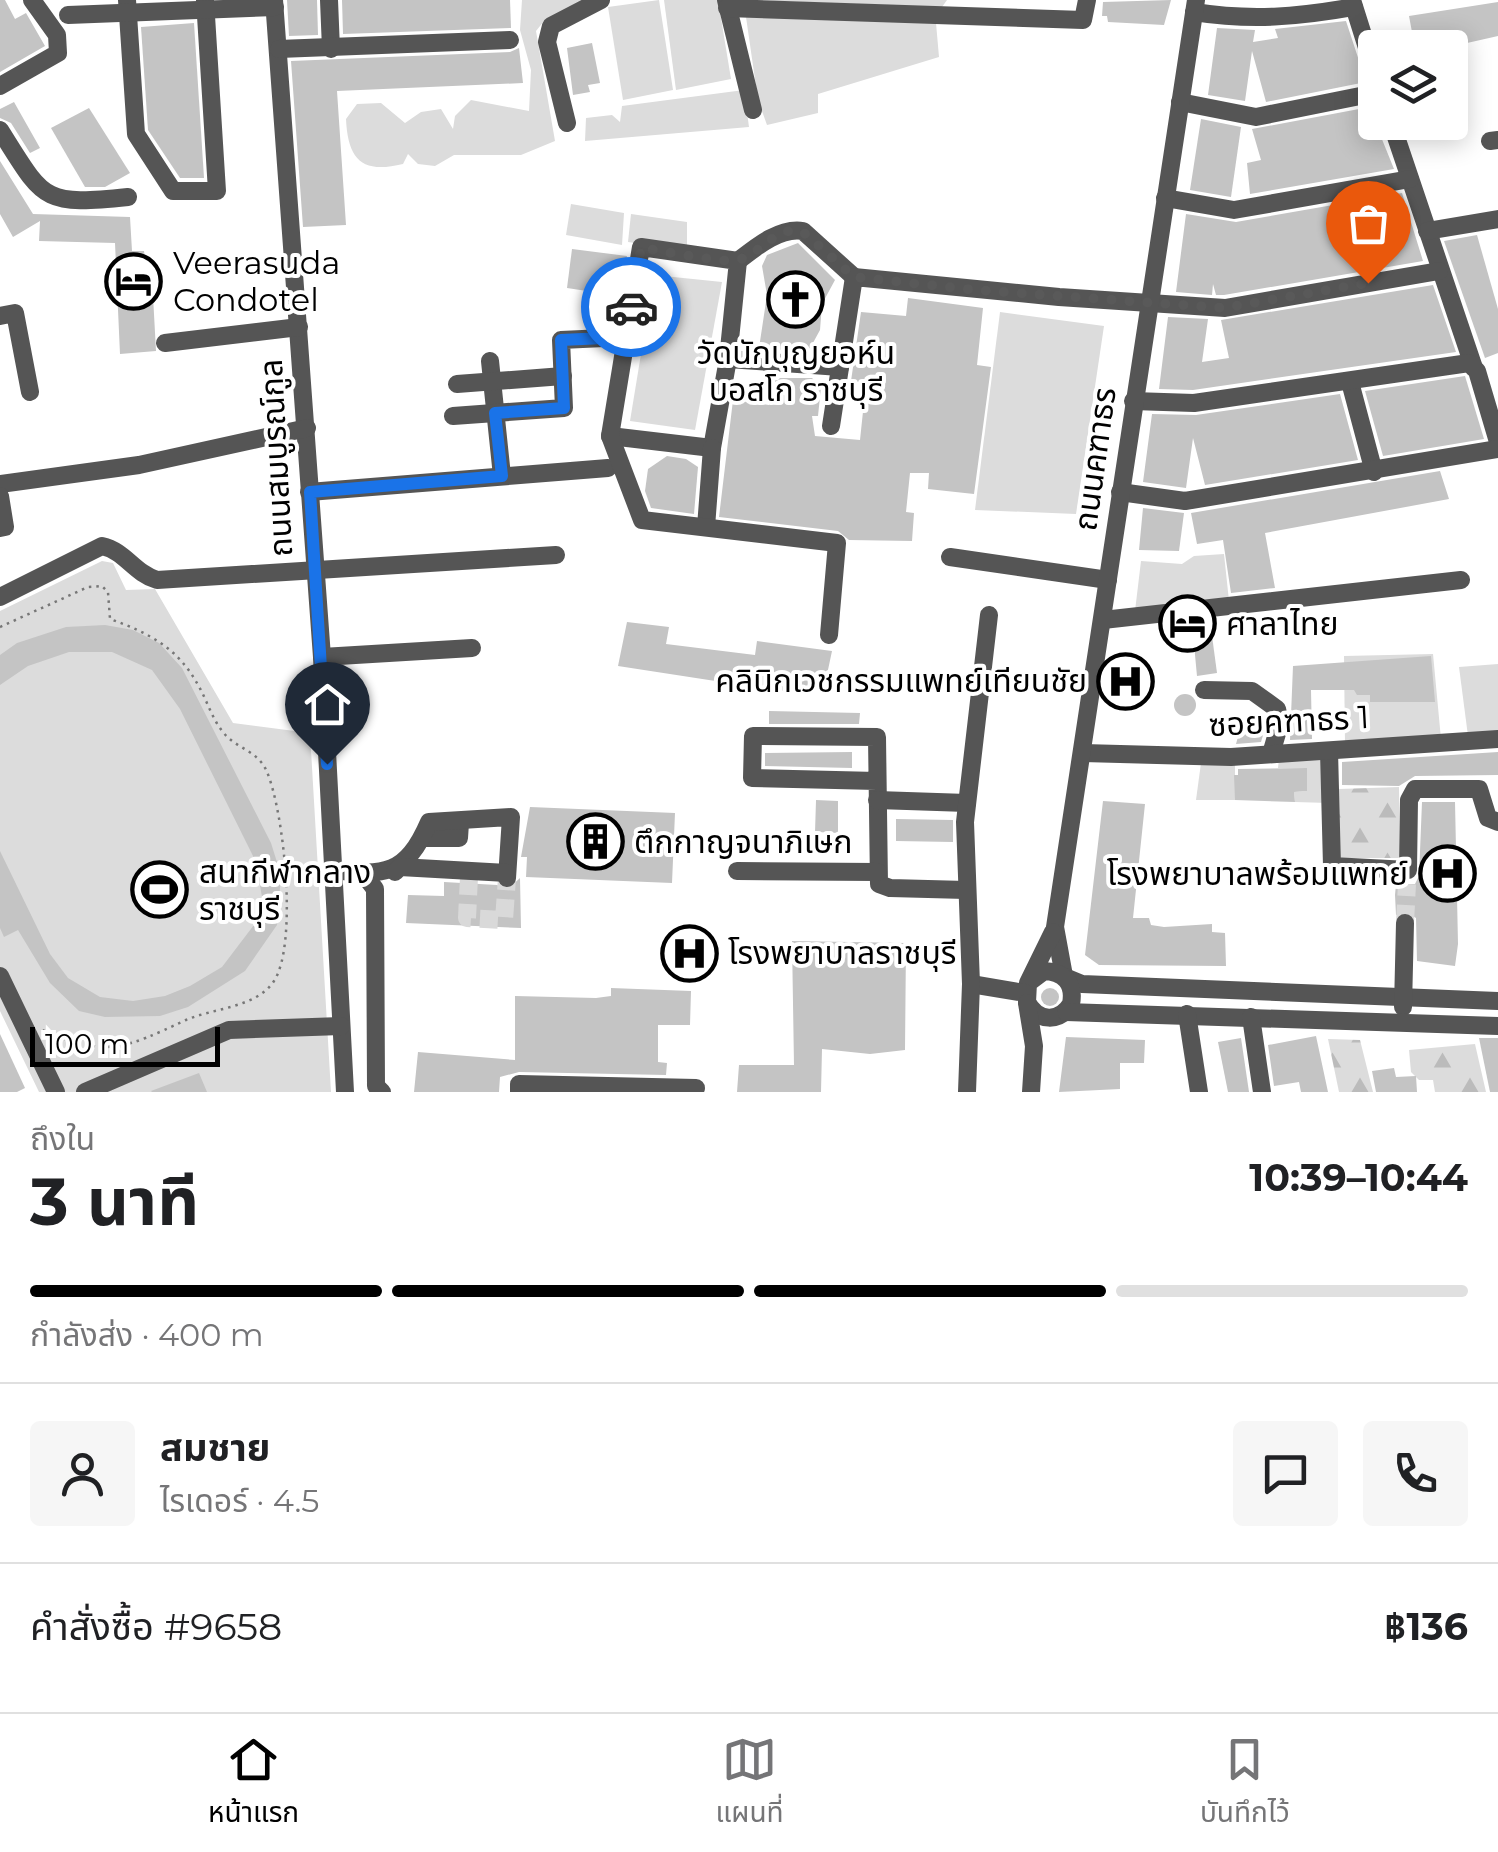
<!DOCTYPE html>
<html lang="th">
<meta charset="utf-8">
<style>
body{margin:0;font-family:Montserrat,"Noto Sans Thai",sans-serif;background:#f6f6f6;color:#202124;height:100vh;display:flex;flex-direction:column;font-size:38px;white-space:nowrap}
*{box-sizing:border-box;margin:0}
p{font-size:32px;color:#757577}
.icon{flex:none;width:55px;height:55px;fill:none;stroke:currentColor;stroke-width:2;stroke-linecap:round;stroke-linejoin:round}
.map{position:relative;height:1092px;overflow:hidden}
.side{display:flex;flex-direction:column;background:#fff;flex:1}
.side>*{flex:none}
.buttons{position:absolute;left:1358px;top:30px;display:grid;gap:20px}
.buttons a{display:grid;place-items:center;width:110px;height:110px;border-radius:10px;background:#fff;box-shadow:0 5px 25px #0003;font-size:50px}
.scale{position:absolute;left:30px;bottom:25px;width:190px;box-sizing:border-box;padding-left:10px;border:5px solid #000;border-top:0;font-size:28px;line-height:35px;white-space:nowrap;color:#000;-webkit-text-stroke:8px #fff;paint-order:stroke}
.pin{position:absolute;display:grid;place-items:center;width:85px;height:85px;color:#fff;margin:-102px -42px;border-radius:50% 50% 50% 0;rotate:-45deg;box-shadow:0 0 10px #0007}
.pin .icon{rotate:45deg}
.courier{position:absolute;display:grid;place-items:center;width:100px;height:100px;margin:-50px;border:8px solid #1a73e8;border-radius:50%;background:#fff;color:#222;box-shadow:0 2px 12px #0007}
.overview em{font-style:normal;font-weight:700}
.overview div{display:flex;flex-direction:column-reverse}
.overview{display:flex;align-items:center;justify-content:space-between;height:170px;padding:0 30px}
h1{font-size:65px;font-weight:700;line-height:75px}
.bar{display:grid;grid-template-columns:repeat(4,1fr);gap:15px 10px;align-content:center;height:120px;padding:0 30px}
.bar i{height:12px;border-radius:8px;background:#e0e0e0}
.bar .selected{background:#000}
.bar p{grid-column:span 4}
.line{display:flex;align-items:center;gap:25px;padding:0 30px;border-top:2px solid #e0e0e0}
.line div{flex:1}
.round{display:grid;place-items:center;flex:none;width:105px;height:105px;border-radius:10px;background:#f6f6f6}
.dock{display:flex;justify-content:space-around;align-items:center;height:140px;border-top:2px solid #e0e0e0;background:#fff;font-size:28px;color:#757577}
.dock a{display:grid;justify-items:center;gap:5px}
.dock .selected{color:#000}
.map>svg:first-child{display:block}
</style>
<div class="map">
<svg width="1498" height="1092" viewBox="0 0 1498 1092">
<defs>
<pattern id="forest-firs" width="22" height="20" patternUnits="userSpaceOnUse" patternTransform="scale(2.5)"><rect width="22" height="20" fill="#dcdcdc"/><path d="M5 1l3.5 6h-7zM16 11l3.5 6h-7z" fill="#bbb"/></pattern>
</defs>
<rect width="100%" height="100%" fill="#fff"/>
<g fill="#dcdcdc">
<path d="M522,0H584L544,21L536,31L555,141L521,155H454L435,166L418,164L408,154L403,164C362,174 348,160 346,119L357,104L381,103L405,123L421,112L441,109L453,129L455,116L471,100L529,111L531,70L520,30Z"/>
<polygon points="659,0 673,90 623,100 608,7"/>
<polygon points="664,0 718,0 731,79 676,90"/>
<polygon points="749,0 947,0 942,7"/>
<polygon points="746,17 936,23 939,57 818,94 818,113 767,125 758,100"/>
<polygon points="744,90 749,127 585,141 586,118 612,115 620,122 622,106"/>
<polygon points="571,204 624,213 622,245 566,235"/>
<polygon points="631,214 687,222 687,250 628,242"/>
<polygon points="654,275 722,282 695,430 630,421"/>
<polygon points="1000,312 1104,326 1076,514 975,510"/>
<polygon points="1224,554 1229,601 1135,611 1141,561 1182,564 1194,556"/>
<polygon points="102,561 113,563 126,590 155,589 233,723 310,733 331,1092 39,1092 0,1011 0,611"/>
<polygon points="1433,654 1441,739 1345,745 1344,656"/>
<polygon points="1498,664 1498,734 1468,736 1459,667"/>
<polygon points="1326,756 1329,803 1295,802 1294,792 1307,791 1307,768 1278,768 1279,759"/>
<polygon points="1235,762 1235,800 1196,800 1201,763"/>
</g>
<g fill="url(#forest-firs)">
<polygon points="1399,787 1400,858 1339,858 1339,789"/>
<polygon points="1328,1039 1360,1040 1373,1092 1339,1092"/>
<polygon points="1475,1044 1486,1092 1435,1092 1433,1080 1419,1080 1411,1072 1409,1050"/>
</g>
<g fill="#c4c4c4">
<polygon points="0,0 5,0 15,19 26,13 45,46 0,72"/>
<polygon points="287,0 317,0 318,35 289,36"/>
<polygon points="342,0 510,0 511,28 343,34"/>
<polygon points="1171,0 1164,25 1108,22 1107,16 1102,16 1103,2"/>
<polygon points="1498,2 1498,36 1445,48 1415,48 1409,16"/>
<polygon points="1346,21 1366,82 1266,102 1252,51 1245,101 1208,95 1217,28 1255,30 1253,42 1278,38 1275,29"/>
<polygon points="194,23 204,178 180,178 148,130 141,27"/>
<polygon points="592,43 600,83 588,85 590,92 573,95 567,48"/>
<polygon points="519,48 523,83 337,91 346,225 303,227 291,61 510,52"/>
<polygon points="14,102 40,148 30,153 11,123 0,118 0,109"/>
<polygon points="1375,106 1375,122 1394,169 1250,194 1247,163 1261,160 1252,129"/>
<polygon points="89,108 130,173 105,187 85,187 51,128"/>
<polygon points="1201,119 1241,127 1231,197 1190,190"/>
<polygon points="0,161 33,214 130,217 132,251 144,251 145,259 151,259 156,351 120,354 115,243 39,241 40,221 13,237 0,214"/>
<polygon points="1402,193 1423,261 1224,295 1216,295 1213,284 1212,295 1176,292 1186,214 1236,222"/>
<polygon points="1477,235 1498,309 1498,353 1485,358 1444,241"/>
<polygon points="798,243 835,280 822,304 820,330 808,352 759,348 767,295 762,266 767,255"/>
<polygon points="572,249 627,256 620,296 567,288"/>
<polygon points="1433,285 1456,352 1193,390 1159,389 1168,317 1208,319 1202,362 1229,358 1221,320"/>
<polygon points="908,298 983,308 977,365 991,367 974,494 928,489 929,473 910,473 906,512 914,513 912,541 849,540 838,531 719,517 733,400 769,405 770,378 812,378 821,387 818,416 812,416 815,436 860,440 866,383 851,381 861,312 906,316"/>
<polygon points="1465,376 1484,439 1383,456 1365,391"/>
<polygon points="1340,394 1358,460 1205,485 1193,438 1186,488 1143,482 1152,414 1196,415"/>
<polygon points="667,456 686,459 698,467 694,514 651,508 645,491 648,469"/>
<polygon points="1440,471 1449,499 1265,533 1275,588 1231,593 1223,540 1197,544 1191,513"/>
<polygon points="1143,508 1184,513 1179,551 1139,550"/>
<polygon points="1210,621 1217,673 1197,676 1192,623"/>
<polygon points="627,622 669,627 666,644 755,655 757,641 832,651 825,684 780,691 618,666"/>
<polygon points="105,625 133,630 159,643 182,668 271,843 281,875 277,925 245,971 188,1007 160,1016 105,1017 79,1011 50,983 18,930 4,937 0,928 0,851 50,954 68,978 100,997 133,1001 165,996 190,986 222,967 257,921 262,897 256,862 180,709 152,670 112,652 69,652 28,666 0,685 0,655 17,643 66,627"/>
<polygon points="1431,656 1435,702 1370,702 1370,695 1357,695 1354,690 1311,690 1312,739 1290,740 1293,666"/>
<circle cx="1185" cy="705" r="11"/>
<polygon points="769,711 860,713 859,724 769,724"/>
<polygon points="1266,725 1261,742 1236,744 1241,726"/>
<polygon points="852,752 852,768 765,766 765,753"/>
<polygon points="1498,752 1498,775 1415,776 1399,786 1342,785 1342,762"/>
<polygon points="1307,768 1307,791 1294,792 1295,802 1235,800 1234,775 1238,775 1238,769"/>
<polygon points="816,800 838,801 838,833 815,832"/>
<polygon points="1103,801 1145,804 1133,918 1149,918 1151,925 1164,927 1212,924 1212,932 1225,933 1226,966 1099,965 1085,955"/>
<polygon points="1455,802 1458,944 1455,966 1417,961 1416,918 1406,911 1396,915 1395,895 1396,884 1415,884 1419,876 1422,802"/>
<polygon points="530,807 675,813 672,883 526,877 527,857 521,857"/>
<polygon points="896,819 953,820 953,842 896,841"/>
<polygon points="520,878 521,928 406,923 408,895 444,896 444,882 497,885 507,890"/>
<polygon points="792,941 906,943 905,1050 870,1054 822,1049 821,1092 737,1092 739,1065 794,1065"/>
<polygon points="611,988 691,991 690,1025 658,1025 658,1062 667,1063 666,1075 519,1072 500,1077 499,1092 414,1092 418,1052 515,1060 515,996 596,998 611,996"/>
<circle cx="1050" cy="997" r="9"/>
<polygon points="0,1034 25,1088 17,1092 0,1092"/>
<polygon points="1316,1036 1328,1092 1301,1092 1299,1082 1274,1086 1268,1045"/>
<polygon points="1066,1037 1145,1040 1144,1063 1120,1063 1120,1089 1059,1092"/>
<polygon points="1241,1038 1249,1092 1228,1092 1218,1042"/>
<polygon points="1479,1038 1498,1038 1498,1092 1490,1092"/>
<polygon points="1394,1068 1396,1077 1416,1076 1417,1092 1376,1092 1372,1071"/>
<polygon points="199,1073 207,1092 152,1092 151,1091"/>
</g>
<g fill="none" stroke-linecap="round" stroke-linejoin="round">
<g stroke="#d9d9d9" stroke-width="18" stroke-dasharray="18 9" stroke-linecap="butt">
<polyline points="469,877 467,918 504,920 507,878"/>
<polyline points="1405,923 1407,884"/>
</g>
<path stroke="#777" stroke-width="2.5" stroke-dasharray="2.5 5" stroke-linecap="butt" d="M0,627L88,587L102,586L108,592L110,619C149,633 178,648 198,685C207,700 212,719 223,732C236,749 258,750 267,772C284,812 298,944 274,981C256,1008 213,1008 186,1020C123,1049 108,1058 42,1030"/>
<g stroke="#555" stroke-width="18">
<polyline points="127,0 136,134 173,191 217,191 205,0"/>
<polyline points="274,0 322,657 345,1092"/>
<polyline points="329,0 331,49"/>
<polyline points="726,0 753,110"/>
<polyline points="1352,0 1375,73"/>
<polyline points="727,8 1083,20 1087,0"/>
<path d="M1194,12C1251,21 1298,17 1354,7"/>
<polyline points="68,15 275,7"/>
<polyline points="279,49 510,40"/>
<polyline points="0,86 58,53 57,35 32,0"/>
<polyline points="1180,102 1256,117 1375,93"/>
<polyline points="1391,122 1474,368"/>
<polyline points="567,123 547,42 551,26 601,0"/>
<path d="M0,130C44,200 42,206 128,197"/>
<polyline points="1490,141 1498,140"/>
<polyline points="1165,198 1234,210 1410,179"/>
<polyline points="1427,231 1498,219"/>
<path d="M738,261C756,247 780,227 803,231L854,277"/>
<polyline points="0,316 15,313 30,392"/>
<polyline points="165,343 299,327"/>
<polyline points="490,361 502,476"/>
<polyline points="1350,382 1374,472"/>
<polyline points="457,384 563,376"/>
<polyline points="1133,401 1194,403 1469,363 1477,371 1498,442"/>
<polyline points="453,416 564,408 561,340 626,337"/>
<polyline points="831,426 854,277 1059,297 1225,308 1439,271"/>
<polyline points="610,436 712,448 728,359"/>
<polyline points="0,484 139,465 307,428"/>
<polyline points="309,492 608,468"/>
<polyline points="1120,492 1185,501 1498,449"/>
<polyline points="0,496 5,527 0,528"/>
<polyline points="706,527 712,448"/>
<polyline points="950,557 1108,580"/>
<path d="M0,597L102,546C125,551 134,573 157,580L556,555"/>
<polyline points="1103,620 1461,580"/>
<polyline points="829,635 837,543 642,520 610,436 641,247 738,261 728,359 840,367"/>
<polyline points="322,657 472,648"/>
<polyline points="1204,690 1252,691 1277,709 1280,723 1271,754"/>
<polyline points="1329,751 1332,866 1408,870 1409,800 1415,789 1479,789 1488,818 1498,822"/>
<polyline points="1083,753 1231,757 1498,739"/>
<polyline points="877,781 752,778 753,736 877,737 879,884 890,888 966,890"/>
<polyline points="877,800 967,803"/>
<polyline points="423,838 459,838 460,823"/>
<path d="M332,870C385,876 406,875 429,822L511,817L507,878"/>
<polyline points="737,871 878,872"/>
<polyline points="395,872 400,867 507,873"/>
<polyline points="363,873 375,889 376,1086 382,1092"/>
<polyline points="0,976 56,1092"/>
<polyline points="1064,976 1055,927 1196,0"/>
<polyline points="1065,977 1082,984 1498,1001"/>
<path d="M1028,983L1044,971C1064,972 1075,983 1071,1004C1059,1023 1038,1022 1027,1002L1028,983L1053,932"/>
<polyline points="971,984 1025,993"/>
<polyline points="1027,1003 1034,1046 1031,1092"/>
<polyline points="1403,1007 1405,923"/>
<polyline points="1066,1012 1498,1026"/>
<polyline points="1187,1014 1199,1092"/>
<polyline points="1251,1017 1262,1092"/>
<polyline points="85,1092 229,1030 341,1026"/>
<polyline points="519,1092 519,1084 696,1088"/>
<polyline points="967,1092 971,984 965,822 989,615"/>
</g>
</g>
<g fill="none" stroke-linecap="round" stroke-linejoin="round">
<path stroke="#595959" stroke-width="10" stroke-dasharray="0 18" d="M631,307L641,248C659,250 724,264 738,260C762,254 774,226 802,231L854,277L976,290L1224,308L1368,283"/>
<polyline stroke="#1a73e8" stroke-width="12" points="327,764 310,492 502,476 495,413 564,408 561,340 626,337 631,307"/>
</g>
<defs>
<symbol id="hotel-ring" viewBox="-11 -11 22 22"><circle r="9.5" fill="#fff" stroke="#000" stroke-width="1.5"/><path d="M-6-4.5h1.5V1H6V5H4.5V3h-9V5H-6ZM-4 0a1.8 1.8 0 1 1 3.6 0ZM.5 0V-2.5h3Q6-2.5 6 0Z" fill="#000"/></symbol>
<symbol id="church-ring" viewBox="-11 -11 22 22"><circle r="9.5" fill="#fff" stroke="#000" stroke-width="1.5"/><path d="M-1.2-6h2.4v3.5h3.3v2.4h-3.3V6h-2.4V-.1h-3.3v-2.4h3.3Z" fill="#000"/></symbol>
<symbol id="hospital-ring" viewBox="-11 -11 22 22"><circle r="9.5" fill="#fff" stroke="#000" stroke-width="1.5"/><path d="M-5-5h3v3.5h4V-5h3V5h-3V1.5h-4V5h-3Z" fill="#000"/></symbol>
<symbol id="building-ring" viewBox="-11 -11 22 22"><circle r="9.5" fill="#fff" stroke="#000" stroke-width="1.5"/><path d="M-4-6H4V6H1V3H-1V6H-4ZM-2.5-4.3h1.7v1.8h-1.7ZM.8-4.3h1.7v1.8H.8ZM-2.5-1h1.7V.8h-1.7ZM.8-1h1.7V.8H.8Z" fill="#000"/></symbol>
<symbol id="stadium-ring" viewBox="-11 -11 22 22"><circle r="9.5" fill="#fff" stroke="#000" stroke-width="1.5"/><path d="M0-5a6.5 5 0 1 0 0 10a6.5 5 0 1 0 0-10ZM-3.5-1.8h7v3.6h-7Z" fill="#000"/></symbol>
</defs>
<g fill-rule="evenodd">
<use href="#hotel-ring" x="102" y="250" width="63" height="63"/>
<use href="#church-ring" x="764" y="268" width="63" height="63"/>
<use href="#hotel-ring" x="1156" y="592" width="63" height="63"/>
<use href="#hospital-ring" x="1094" y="650" width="63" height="63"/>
<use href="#building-ring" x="564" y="810" width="63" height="63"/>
<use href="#hospital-ring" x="1416" y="842" width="63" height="63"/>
<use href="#stadium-ring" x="128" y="858" width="63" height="63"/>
<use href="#hospital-ring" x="658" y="922" width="63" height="63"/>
</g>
<g text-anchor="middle" stroke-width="8" stroke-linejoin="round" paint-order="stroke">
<g font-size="32" fill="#000" stroke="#fff" text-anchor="start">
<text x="173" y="274">Veerasuda<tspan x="173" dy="37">Condotel</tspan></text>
<text x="796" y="364" text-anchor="middle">วัดนักบุญยอห์น<tspan x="796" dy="37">บอสโก ราชบุรี</tspan></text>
<text x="1226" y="635">ศาลาไทย</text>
<text x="1087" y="692" text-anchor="end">คลินิกเวชกรรมแพทย์เทียนชัย</text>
<text x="634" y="853">ตึกกาญจนาภิเษก</text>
<text x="199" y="883">สนากีฬากลาง<tspan x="199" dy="37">ราชบุรี</tspan></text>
<text x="1408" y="885" text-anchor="end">โรงพยาบาลพร้อมแพทย์</text>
<text x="728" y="964">โรงพยาบาลราชบุรี</text>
</g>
<g font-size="32" fill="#000" stroke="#fff">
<text transform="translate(276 458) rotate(-93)" y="11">ถนนสมบูรณ์กูล</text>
<text transform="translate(1095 459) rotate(-82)" y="11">ถนนคฑาธร</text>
<text transform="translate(1289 721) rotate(-3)" y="11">ซอยคฑาธร 1</text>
</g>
</g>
</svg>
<div class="buttons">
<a><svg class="icon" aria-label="layers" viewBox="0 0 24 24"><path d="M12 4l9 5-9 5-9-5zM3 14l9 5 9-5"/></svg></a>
</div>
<div class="scale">100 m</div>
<div class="pin" style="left:1368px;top:283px;background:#ea580c"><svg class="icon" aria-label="bag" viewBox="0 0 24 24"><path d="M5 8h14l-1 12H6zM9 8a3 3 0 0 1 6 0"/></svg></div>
<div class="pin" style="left:327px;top:764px;background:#1f2937"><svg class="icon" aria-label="home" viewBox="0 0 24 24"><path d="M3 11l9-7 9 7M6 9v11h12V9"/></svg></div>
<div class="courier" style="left:631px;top:307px"><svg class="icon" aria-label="car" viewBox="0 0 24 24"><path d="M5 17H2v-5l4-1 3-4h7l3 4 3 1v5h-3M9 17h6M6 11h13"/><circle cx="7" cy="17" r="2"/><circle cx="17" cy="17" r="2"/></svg></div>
</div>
<section class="side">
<div class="overview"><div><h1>3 นาที</h1><p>ถึงใน</p></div><em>10:39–10:44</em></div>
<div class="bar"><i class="selected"></i><i class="selected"></i><i class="selected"></i><i></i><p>กำลังส่ง · 400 m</p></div>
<div class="line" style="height:180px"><a class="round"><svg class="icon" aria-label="person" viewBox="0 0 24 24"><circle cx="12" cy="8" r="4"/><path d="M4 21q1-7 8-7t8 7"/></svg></a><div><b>สมชาย</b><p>ไรเดอร์ · 4.5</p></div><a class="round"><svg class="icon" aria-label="chat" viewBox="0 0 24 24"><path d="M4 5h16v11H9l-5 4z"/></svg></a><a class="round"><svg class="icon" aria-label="phone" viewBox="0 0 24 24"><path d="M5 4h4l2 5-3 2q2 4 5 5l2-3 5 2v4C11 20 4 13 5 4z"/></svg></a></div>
<div class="line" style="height:130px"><div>คำสั่งซื้อ #9658</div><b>฿136</b></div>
</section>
<nav class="dock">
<a class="selected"><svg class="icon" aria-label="home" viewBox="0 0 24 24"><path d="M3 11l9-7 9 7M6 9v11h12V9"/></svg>หน้าแรก</a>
<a><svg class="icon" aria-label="map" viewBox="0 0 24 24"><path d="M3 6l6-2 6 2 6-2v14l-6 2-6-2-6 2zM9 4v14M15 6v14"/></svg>แผนที่</a>
<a><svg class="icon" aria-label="saved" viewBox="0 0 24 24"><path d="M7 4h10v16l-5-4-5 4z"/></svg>บันทึกไว้</a>
</nav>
